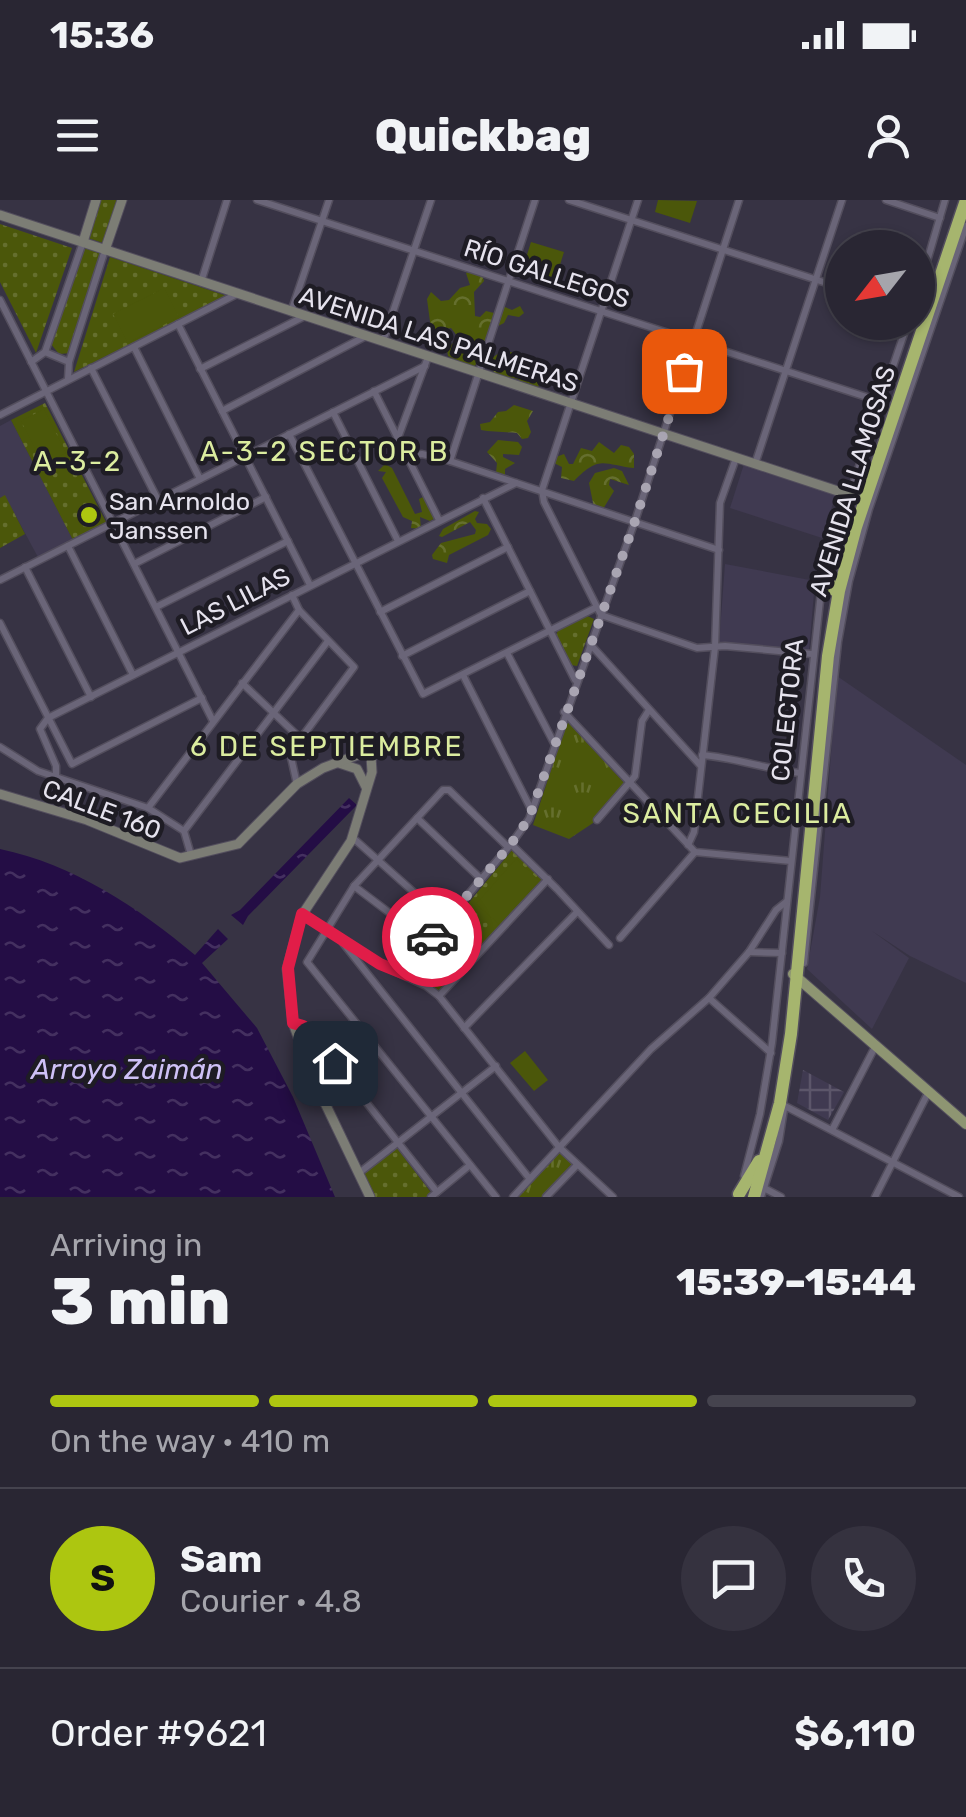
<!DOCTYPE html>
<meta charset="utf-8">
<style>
body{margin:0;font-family:Rubik,sans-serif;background:#35323f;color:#f1f3f6;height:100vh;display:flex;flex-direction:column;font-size:38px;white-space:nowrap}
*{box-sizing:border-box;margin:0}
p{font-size:32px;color:#a5a5ac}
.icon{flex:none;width:55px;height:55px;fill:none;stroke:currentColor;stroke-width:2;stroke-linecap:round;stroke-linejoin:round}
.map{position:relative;height:997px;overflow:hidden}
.drawer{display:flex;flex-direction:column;background:#292633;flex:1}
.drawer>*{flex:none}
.needle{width:65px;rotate:239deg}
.buttons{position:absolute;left:825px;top:30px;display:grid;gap:20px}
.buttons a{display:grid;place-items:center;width:110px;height:110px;border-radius:50%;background:#292633;box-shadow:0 2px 8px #0004,0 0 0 2px #45434e;font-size:50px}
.pin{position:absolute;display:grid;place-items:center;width:85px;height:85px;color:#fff;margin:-42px;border-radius:20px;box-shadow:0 5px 15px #0006}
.courier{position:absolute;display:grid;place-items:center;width:100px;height:100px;margin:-50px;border:8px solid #e11d48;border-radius:50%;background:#fff;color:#222;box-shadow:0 2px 12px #0007}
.summary em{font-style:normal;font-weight:800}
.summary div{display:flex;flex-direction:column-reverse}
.summary{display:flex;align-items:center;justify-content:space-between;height:170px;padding:0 50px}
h1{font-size:65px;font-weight:800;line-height:75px}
.bar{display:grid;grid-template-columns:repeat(4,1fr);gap:15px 10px;align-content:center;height:120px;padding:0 50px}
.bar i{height:12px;border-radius:8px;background:#45434e}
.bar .current{background:#adc610}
.bar p{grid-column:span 4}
.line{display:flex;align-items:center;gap:25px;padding:0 50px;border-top:2px solid #45434e}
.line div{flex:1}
.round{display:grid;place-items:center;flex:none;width:105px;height:105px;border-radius:52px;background:#35323f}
.status{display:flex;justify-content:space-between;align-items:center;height:70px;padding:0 50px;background:#292633;direction:ltr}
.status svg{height:28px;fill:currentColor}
header{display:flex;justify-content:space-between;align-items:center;height:130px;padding:0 50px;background:#292633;font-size:45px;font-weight:800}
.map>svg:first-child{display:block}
</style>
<div class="status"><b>15:36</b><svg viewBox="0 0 49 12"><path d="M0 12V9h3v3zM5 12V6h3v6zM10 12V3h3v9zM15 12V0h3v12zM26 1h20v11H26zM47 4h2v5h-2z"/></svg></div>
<header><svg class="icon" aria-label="menu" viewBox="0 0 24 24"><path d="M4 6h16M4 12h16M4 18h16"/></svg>Quickbag<svg class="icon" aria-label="person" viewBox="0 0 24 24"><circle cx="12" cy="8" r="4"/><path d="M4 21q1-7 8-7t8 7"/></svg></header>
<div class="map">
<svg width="966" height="997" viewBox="0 0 966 997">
<defs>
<pattern id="industrial-grid" width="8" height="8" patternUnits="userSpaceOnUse" patternTransform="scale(2.5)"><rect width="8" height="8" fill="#403a51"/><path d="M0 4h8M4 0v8" fill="none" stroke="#5c566a"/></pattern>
<pattern id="grass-tufts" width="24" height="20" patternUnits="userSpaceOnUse" patternTransform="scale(2.5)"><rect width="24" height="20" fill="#4b570a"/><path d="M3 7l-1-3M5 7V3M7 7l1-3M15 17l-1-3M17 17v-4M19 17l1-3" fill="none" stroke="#656f2e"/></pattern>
<pattern id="forest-crowns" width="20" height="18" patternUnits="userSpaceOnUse" patternTransform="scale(2.5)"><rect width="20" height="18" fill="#4b570a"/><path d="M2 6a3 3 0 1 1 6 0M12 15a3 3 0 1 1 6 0" fill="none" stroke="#656f2e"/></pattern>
<pattern id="park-dots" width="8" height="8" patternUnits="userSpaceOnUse" patternTransform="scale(2.5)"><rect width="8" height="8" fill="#4b570a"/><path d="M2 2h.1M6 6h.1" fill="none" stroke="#656f2e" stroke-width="1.8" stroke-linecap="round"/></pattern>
<pattern id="water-ripples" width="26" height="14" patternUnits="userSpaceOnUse" patternTransform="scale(2.5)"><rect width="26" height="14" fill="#240d45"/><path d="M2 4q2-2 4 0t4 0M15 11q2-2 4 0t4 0" fill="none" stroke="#443060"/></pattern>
</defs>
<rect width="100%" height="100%" fill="#373344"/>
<g fill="#403a51">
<polygon points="11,220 74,342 39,359 5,296 0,298 0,226"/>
<polygon points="744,264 836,294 822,338 730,308"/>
<polygon points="725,364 815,381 809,451 719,444"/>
<polygon points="837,476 966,565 966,783 910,756 872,731 909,758 872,829 807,769 820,697"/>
</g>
<polygon fill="url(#industrial-grid)" points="803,870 844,892 828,920 797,903"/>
<g fill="url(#grass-tufts)">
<polygon points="567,521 627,586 599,619 569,639 533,625"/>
<polygon points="559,951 575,965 544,997 516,997"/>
</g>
<g fill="url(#forest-crowns)">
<polygon points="470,71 482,75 484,81 474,92 475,116 480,117 486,111 494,113 505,107 512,110 520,106 524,113 519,117 508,115 504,123 492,129 474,168 448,156 447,150 458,137 451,128 439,131 431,129 427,99 431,92 441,101 449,100 460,88 470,85 466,73"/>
<path d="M502,151C512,152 524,153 530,163L527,167L514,160L508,165L520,176H537L539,189L528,190L518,179L494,175L492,158Z"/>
<path d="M514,205L533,211L527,221L531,232L528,238L522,239L517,233C507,232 491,232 481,230L480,224L490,222L498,212L506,211Z"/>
<polygon points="498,240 518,242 522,247 519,255 503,254 503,257 515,263 505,269 505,277 496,273 497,263 487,252"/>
<path d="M599,242L614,253L621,245L629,247L634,254V268C604,265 600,254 574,281L561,278L562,267L554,263L556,257L564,254L569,264H573L581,248L592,251Z"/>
<polygon points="385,264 392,268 415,314 422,312 419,299 425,296 437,317 430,321 420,317 421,329 411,328 412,321 403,317 382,278 386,272 378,271"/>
<polygon points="614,268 622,271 629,285 610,279 609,285 614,291 603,309 594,308 589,283 595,273"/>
<polygon points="475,311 479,312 475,319 477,323 487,324 491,329 488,335 449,355 447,363 433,359 432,355 441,343 475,334 476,330 470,322 442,337 439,336 443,329"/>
</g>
<g fill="url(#park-dots)">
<polygon points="100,0 121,0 106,44 88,38"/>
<polygon points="0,24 72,48 36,153 0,82"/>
<polygon points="94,48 102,55 71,153 59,154 51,144 82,49"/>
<polygon points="110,57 227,96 74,172"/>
<polygon points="45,203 107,324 74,342 11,220"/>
<polygon points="5,295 25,334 0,348 0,298"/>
<polygon points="585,415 594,419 577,466 571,465 556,436 558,430"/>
<polygon points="512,650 542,680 439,792 412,772"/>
<polygon points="396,947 433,995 430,997 374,997 363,978 364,971"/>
</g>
<g fill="#4b570a">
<polygon points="658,0 697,1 690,23 655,12"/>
<polygon points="531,42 564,52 554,84 521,74"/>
<polygon points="164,88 179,117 128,143 113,114"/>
<polygon points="44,209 66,253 43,264 21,221"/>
<polygon points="516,659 539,680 500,725 476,704"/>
<polygon points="525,851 548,880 534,891 510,863"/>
</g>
<g fill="url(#water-ripples)">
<polygon points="349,598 357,605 248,716 243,725 231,715 240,710"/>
<path d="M0,649C73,664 139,708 195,755L218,729L228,739L202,763L257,828L293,897L335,997H0Z"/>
</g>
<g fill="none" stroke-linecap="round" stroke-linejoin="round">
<defs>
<g id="street">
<polyline points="257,0 882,202"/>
<polyline points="569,0 842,88"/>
<polyline points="638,0 542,290 544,302 601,415 697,448 725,446 812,454"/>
<polyline points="886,0 940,18"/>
<polyline points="201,82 227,0"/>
<polyline points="918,92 945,0"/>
<polyline points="0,100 213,521"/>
<polyline points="291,112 329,0"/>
<polyline points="178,124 310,385"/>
<polyline points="383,141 431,0"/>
<polyline points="134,147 200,279"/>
<polyline points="45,152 69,162"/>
<polyline points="31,162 45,152 83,42"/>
<polyline points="91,168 158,300"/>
<polyline points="200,169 305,116"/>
<polyline points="68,179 69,162 105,50"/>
<polyline points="374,191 439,320"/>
<polyline points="222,211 366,136"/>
<polyline points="333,212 398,341"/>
<polyline points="0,215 237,94"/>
<polyline points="289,234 423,494 595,408"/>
<polyline points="399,235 428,157"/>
<polyline points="408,256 422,254 450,261 719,350"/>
<polyline points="450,261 535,0"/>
<polyline points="755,264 842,0"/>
<polyline points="483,298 575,480"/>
<polyline points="68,346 133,475"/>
<polyline points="134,364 266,297"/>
<polyline points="25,367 91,497"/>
<polyline points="0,380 425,166"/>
<polyline points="156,407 288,341"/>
<polyline points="380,412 508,347"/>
<polyline points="0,423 72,564 202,498"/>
<polyline points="590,444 700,565"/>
<polyline points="507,453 554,543"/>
<polyline points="402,456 530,391"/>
<polyline points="463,475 531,609"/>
<polyline points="242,483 300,538"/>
<polyline points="564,512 695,652 791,661"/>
<polyline points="0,547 38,571 148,608 184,631"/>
<path d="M702,555C736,558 766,569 800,573"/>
<polyline points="56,578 56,566 40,529 48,518 516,283"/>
<polyline points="297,584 290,553 354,467 299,410"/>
<polyline points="148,608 299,410 292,395"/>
<polyline points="417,618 481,679"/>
<polyline points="597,620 635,576 642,521 649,510"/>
<polyline points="352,637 446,721"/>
<polyline points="511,644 557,689 609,745"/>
<polyline points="688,645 694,632 715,447 720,303 736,258"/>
<polyline points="191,655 184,631 328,441"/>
<polyline points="354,686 428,742"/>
<polyline points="302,715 379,764 426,786 439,796 559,947 613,997"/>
<polyline points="620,738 695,652"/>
<polyline points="343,743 529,978"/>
<polyline points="749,752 782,753"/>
<polyline points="804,763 838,442 849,381 869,309 966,26"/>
<polyline points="407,775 408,767 428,742 511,644 529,619 635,321 739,0"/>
<polyline points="439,796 548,679"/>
<polyline points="709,798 771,853"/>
<polyline points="293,823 303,826 314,836 437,992"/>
<polyline points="464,828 577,712"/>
<polyline points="785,906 959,997"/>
<polyline points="832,930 875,847"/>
<polyline points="359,973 496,866"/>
<polyline points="744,976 760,914 772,843 823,373 908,122"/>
<polyline points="764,988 781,997"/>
<polyline points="431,997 470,965"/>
<polyline points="496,997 307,762 354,686 443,590 449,590 508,647"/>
<polyline points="513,997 651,849 709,798 749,752 776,710 786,702"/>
<polyline points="546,997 577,965"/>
<polyline points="761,997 779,941 784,909"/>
<polyline points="875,997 929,891"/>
</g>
<g id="secondary">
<polyline points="0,15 865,300"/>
<polyline points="83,42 96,0"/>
<polyline points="105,50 122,0"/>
<polyline points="339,563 357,569 366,587"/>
<polyline points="0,594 87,620 180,658 238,644 297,584 323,568 363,553 371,556 372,572 351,641 302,715 287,769 293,823 311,874 370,997"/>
</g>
<polyline id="primary" points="793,774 966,924"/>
<g id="highway">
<polyline points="823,373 834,390"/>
<polyline points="739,994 759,961"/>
<polyline points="754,997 780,903 791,834 828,456 839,391 856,327 966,0"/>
</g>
</defs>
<use href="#street" stroke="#534e5d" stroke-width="9"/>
<use href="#secondary" stroke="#534e5d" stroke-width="11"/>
<use href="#primary" stroke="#534e5d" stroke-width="12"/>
<use href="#highway" stroke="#534e5d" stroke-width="15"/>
<use href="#street" stroke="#6a6578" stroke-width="6"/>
<use href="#secondary" stroke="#7c7d75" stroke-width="9"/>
<use href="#primary" stroke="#8e9572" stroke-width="10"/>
<use href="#highway" stroke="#a6b56e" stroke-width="12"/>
</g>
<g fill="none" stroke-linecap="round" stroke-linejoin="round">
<polyline stroke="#a9a5b2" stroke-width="10" stroke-dasharray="0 18" points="432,737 511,644 529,618 635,321 684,171"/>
<polyline stroke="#e11d48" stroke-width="12" points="335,863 303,826 293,823 288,768 302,714 380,764 407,775 408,768 432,737"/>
</g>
<circle fill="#adc610" stroke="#1e1c24" stroke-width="4" cx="89" cy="315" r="10"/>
<g text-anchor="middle" stroke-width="9" stroke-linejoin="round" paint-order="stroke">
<g font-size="25" fill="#e6e3ee" stroke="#1e1c24">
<text transform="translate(547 73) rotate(18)" y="9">RÍO GALLEGOS</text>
<text transform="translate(439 139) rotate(18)" y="9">AVENIDA LAS PALMERAS</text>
<text transform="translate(852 281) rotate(-73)" y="9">AVENIDA LLAMOSAS</text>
<text transform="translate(235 401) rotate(-27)" y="9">LAS LILAS</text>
<text transform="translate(787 510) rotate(-84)" y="9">COLECTORA</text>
<text transform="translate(102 609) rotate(21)" y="9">CALLE 160</text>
</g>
<g font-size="25" fill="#e6e3ee" stroke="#1e1c24" text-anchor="start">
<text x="109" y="310">San Arnoldo<tspan x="109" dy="29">Janssen</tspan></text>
</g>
<g font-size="28" letter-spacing="2.5" fill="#dbec9f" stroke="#1e1c24">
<text x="325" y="261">A-3-2 SECTOR B</text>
<text x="78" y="271">A-3-2</text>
<text x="327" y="556">6 DE SEPTIEMBRE</text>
<text x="738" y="623">SANTA CECILIA</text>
</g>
<g font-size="28" font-style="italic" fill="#cec0f6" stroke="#1e1c24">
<text x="127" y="879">Arroyo Zaimán</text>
</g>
</g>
</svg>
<div class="buttons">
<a><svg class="needle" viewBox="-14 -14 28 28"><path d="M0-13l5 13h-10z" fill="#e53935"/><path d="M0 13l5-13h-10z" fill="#a5a5ac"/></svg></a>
</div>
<div class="pin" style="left:684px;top:171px;background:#ea580c"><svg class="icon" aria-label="bag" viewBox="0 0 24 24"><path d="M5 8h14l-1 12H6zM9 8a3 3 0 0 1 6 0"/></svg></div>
<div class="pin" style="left:335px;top:863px;background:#1f2937"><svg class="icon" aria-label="home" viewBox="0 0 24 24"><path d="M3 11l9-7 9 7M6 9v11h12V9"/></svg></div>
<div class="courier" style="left:432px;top:737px"><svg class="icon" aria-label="car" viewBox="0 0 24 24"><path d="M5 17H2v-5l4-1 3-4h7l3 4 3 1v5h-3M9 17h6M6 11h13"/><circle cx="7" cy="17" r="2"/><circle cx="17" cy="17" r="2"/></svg></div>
</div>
<section class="drawer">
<div class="summary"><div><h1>3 min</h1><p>Arriving in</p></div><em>15:39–15:44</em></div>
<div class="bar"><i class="current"></i><i class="current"></i><i class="current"></i><i></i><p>On the way · 410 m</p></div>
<div class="line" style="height:180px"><b class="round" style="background:#adc610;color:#111">S</b><div><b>Sam</b><p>Courier · 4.8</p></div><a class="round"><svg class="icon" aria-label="chat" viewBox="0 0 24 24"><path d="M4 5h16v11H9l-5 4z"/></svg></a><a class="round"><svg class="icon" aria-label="phone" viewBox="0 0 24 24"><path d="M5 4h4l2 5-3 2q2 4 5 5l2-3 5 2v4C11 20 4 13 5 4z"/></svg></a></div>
<div class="line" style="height:130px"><div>Order #9621</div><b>$6,110</b></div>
</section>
